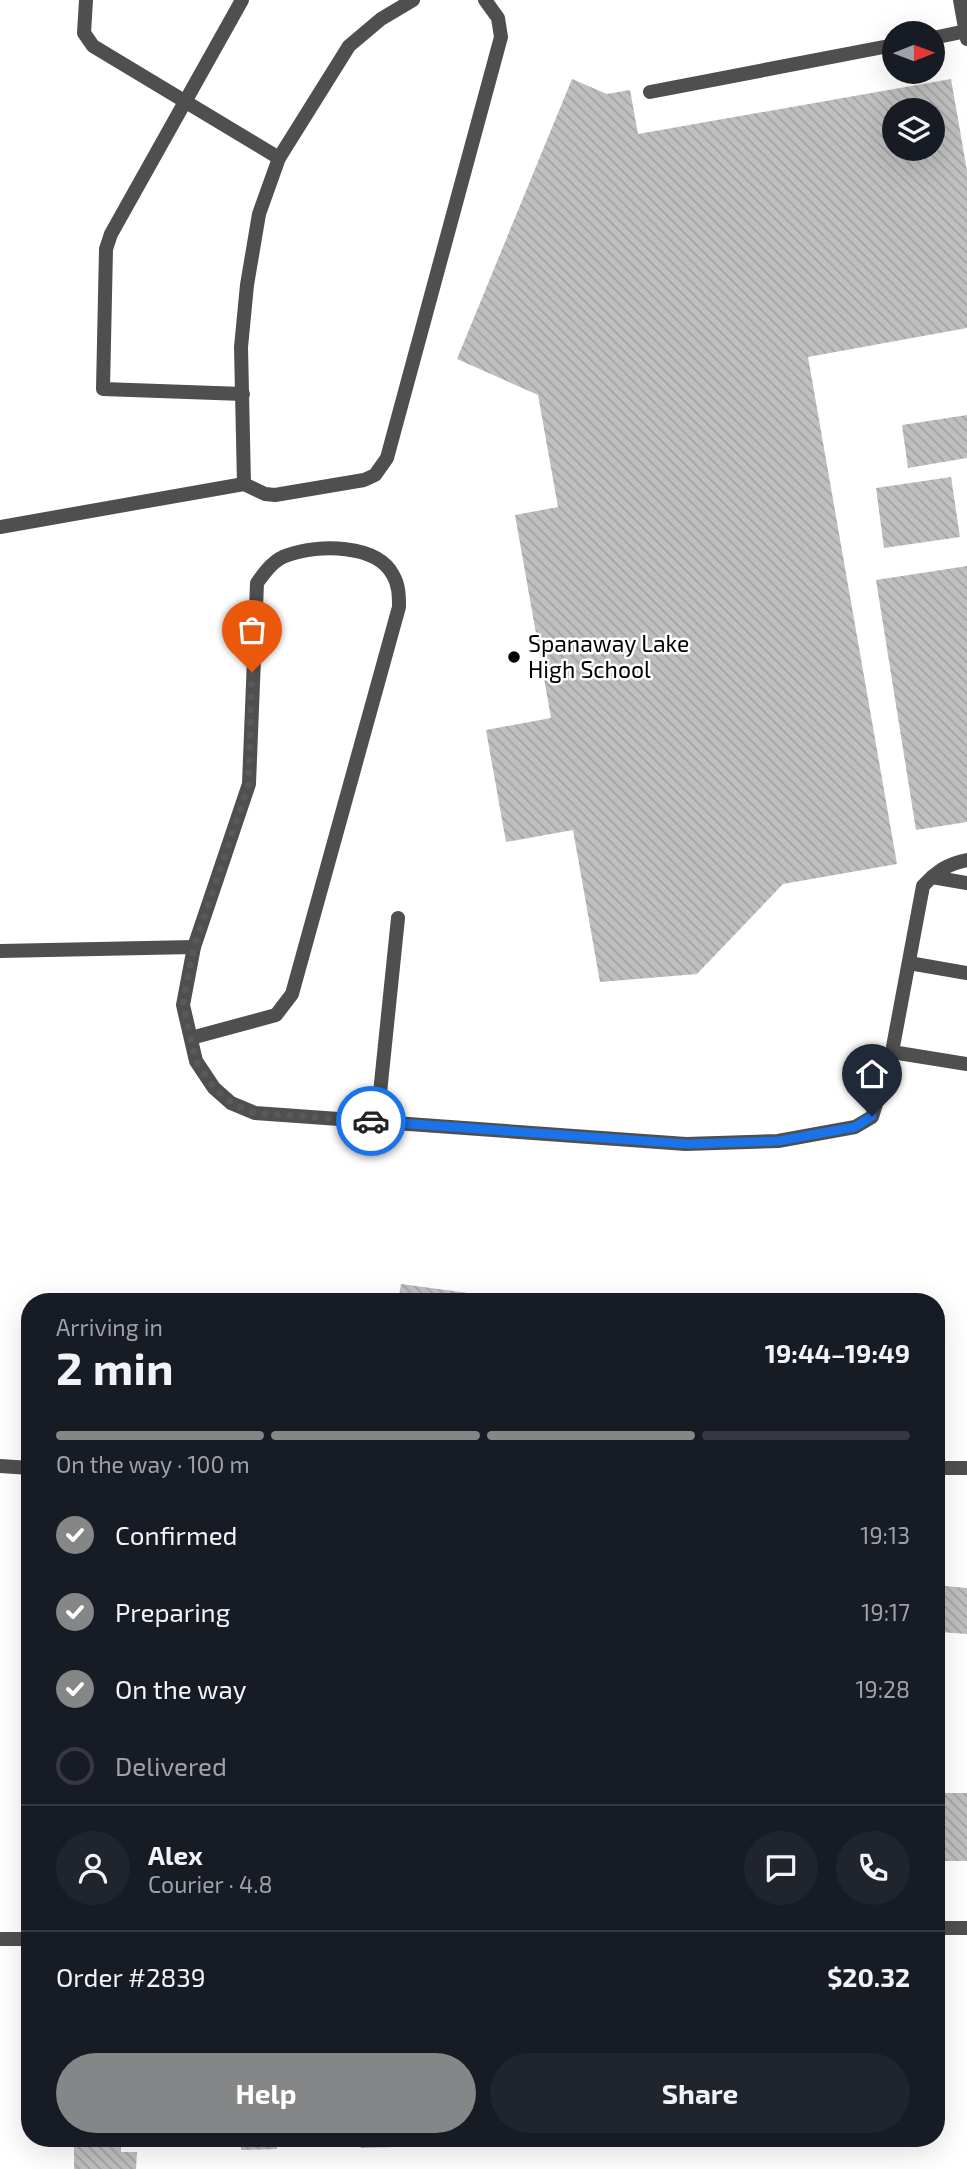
<!DOCTYPE html>
<meta charset="utf-8">
<style>
body{margin:0;font-family:"Exo 2",sans-serif;background:#20242c;color:#f1f3f6;height:100vh;display:flex;flex-direction:column;font-size:26px;white-space:nowrap}
*{box-sizing:border-box;margin:0}
p{font-size:23px;color:#9ea1a6}
.icon{flex:none;width:38px;height:38px;fill:none;stroke:currentColor;stroke-width:2;stroke-linecap:round;stroke-linejoin:round}
.map{position:relative;flex:1;overflow:hidden}
.panel{position:absolute;left:21px;top:1293px;width:924px;height:854px;display:flex;flex-direction:column;background:#171b24;border-radius:28px;box-shadow:0 7px 28px #0002}
.panel>*{flex:none}
.needle{width:46px;rotate:89deg}
.fabs{position:absolute;left:882px;top:21px;display:grid;gap:14px}
.fabs a{display:grid;place-items:center;width:63px;height:63px;border-radius:50%;background:#171b24;box-shadow:0 7px 28px #0002;font-size:35px}
.pin{position:absolute;display:grid;place-items:center;width:60px;height:60px;color:#fff;margin:-72px -30px;border-radius:50% 50% 50% 0;rotate:-45deg;box-shadow:0 0 7px #0007}
.pin .icon{rotate:45deg}
.courier{position:absolute;display:grid;place-items:center;width:70px;height:70px;margin:-35px;border:5px solid #1a73e8;border-radius:50%;background:#fff;color:#222;box-shadow:0 2px 9px #0007}
.overview em{font-style:normal;font-weight:700}
.overview div{display:flex;flex-direction:column-reverse}
.overview{display:flex;align-items:center;justify-content:space-between;height:119px;padding:0 35px}
h1{font-size:46px;font-weight:700;line-height:52px}
.bar{display:grid;grid-template-columns:repeat(4,1fr);gap:10px 7px;align-content:center;height:84px;padding:0 35px}
.bar i{height:9px;border-radius:5px;background:#363941}
.bar .current{background:#858687}
.bar p{grid-column:span 4}
.line{display:flex;align-items:center;gap:18px;padding:0 35px;border-top:2px solid #363941}
.line div{flex:1}
.round{display:grid;place-items:center;flex:none;width:74px;height:74px;border-radius:37px;background:#20242c}
ol{padding:0 35px;list-style:none}
li{display:flex;align-items:center;gap:21px;height:77px}
li p{margin-inline-start:auto}
li .icon{padding:7px;border-radius:50%;background:#858687;color:#fff;stroke-width:4}
li:last-child{color:#9ea1a6}
li i{width:38px;height:38px;border:4px solid #363941;border-radius:50%}
.cta{display:flex;gap:14px;margin-top:auto;padding:14px 35px}
.cta a{flex:1;height:80px;border-radius:42px;background:#858687;color:#fff;font-size:28px;font-weight:700;line-height:80px;text-align:center}
.cta a+a{background:#20242c;color:#f1f3f6}
.map>svg:first-child{display:block}
</style>
<div class="map">
<svg width="967" height="2169" viewBox="0 0 967 2169">
<defs>
<pattern id="building-back-hatch" width="6" height="6" patternUnits="userSpaceOnUse" patternTransform="scale(1.75)"><rect width="6" height="6" fill="#bfbfbf"/><path d="M-1 5l2 2M0 0l6 6M5-1l2 2" fill="none" stroke="#a2a2a2"/></pattern>
</defs>
<rect width="100%" height="100%" fill="#fff"/>
<g fill="url(#building-back-hatch)" fill-rule="evenodd">
<path d="M572,79L607,94L630,90L638,134L951,79L967,171V328L808,357L897,864L783,884L697,974L600,982L573,830L506,842L486,730L551,718L515,515L558,507L538,395L457,359ZM894,110H933V149H894Z"/>
<polygon points="967,415 967,458 908,468 902,425"/>
<polygon points="951,477 960,537 884,548 876,488"/>
<polygon points="967,566 967,822 916,830 876,580"/>
<polygon points="401,1284 468,1293 467,1302 398,1302"/>
<polygon points="936,1321 945,1323 937,1358 936,1358"/>
<polygon points="945,1586 967,1588 967,1634 940,1632"/>
<rect x="936" y="1793" width="31" height="68"/>
<polygon points="74,2138 121,2138 121,2152 137,2152 136,2169 74,2169"/>
<polygon points="241,2138 277,2138 277,2149 241,2150"/>
<polygon points="361,2138 396,2138 396,2147 361,2148"/>
<polygon points="427,2138 464,2138 464,2144 428,2145"/>
</g>
<g fill="none" stroke-linecap="round" stroke-linejoin="round">
<g stroke="#4f4f4f" stroke-width="14">
<polyline points="86,0 84,33 93,46 279,158"/>
<polyline points="242,0 111,234 106,249 103,389 243,394"/>
<polyline points="960,0 967,39"/>
<polyline points="933,38 966,31"/>
<polyline points="650,92 894,45"/>
<polyline points="244,484 241,347 247,285 259,214 279,158 349,46 381,19 413,0"/>
<polyline points="0,527 244,484 265,494 275,495 364,480 375,475 387,458 501,37 498,18 485,0"/>
<polyline points="932,877 967,883"/>
<polyline points="0,951 194,947 183,1005 196,1061 214,1088 231,1103 255,1113 686,1144 778,1141 855,1127 872,1117 892,1052 967,1064"/>
<polyline points="909,963 967,973"/>
<path d="M191,1038L276,1015L292,994L399,607C399,596 399,585 393,575C377,544 318,544 288,555C274,559 265,572 257,583L249,784L194,947"/>
<path d="M892,1052L923,886C937,871 947,864 967,860"/>
<polyline points="377,1122 398,918"/>
</g>
<g stroke="#4f4f4f" stroke-width="14">
<polyline points="0,1466 30,1468"/>
<polyline points="936,1468 967,1468"/>
<polyline points="936,1928 967,1928"/>
<polyline points="0,1939 30,1939"/>
</g>
</g>
<g fill="none" stroke-linecap="round" stroke-linejoin="round">
<polyline stroke="#595959" stroke-width="7" stroke-dasharray="0 12.6" points="252,672 249,784 194,947 183,1004 196,1061 214,1088 232,1103 255,1113 371,1121"/>
<polyline stroke="#1a73e8" stroke-width="9" points="371,1121 687,1144 778,1141 855,1127 872,1116"/>
</g>
<circle fill="#000" stroke="#fff" stroke-width="2.5" cx="514" cy="657" r="7"/>
<g text-anchor="middle" stroke-width="5" stroke-linejoin="round" paint-order="stroke">
<g font-size="23" fill="#000" stroke="#fff" text-anchor="start">
<text x="528" y="652">Spanaway Lake<tspan x="528" dy="26">High School</tspan></text>
</g>
</g>
</svg>
<div class="fabs">
<a><svg class="needle" viewBox="-14 -14 28 28"><path d="M0-13l5 13h-10z" fill="#e53935"/><path d="M0 13l5-13h-10z" fill="#9ea1a6"/></svg></a>
<a><svg class="icon" aria-label="layers" viewBox="0 0 24 24"><path d="M12 4l9 5-9 5-9-5zM3 14l9 5 9-5"/></svg></a>
</div>
<div class="pin" style="left:252px;top:672px;background:#ea580c"><svg class="icon" aria-label="bag" viewBox="0 0 24 24"><path d="M5 8h14l-1 12H6zM9 8a3 3 0 0 1 6 0"/></svg></div>
<div class="pin" style="left:872px;top:1116px;background:#1f2937"><svg class="icon" aria-label="home" viewBox="0 0 24 24"><path d="M3 11l9-7 9 7M6 9v11h12V9"/></svg></div>
<div class="courier" style="left:371px;top:1121px"><svg class="icon" aria-label="car" viewBox="0 0 24 24"><path d="M5 17H2v-5l4-1 3-4h7l3 4 3 1v5h-3M9 17h6M6 11h13"/><circle cx="7" cy="17" r="2"/><circle cx="17" cy="17" r="2"/></svg></div>
<section class="panel">
<div class="overview"><div><h1>2 min</h1><p>Arriving in</p></div><em>19:44–19:49</em></div>
<div class="bar"><i class="current"></i><i class="current"></i><i class="current"></i><i></i><p>On the way · 100 m</p></div>
<ol>
<li><svg class="icon" aria-label="check" viewBox="0 0 24 24"><path d="M5 12l5 5 9-10"/></svg>Confirmed<p>19:13</p></li>
<li><svg class="icon" aria-label="check" viewBox="0 0 24 24"><path d="M5 12l5 5 9-10"/></svg>Preparing<p>19:17</p></li>
<li><svg class="icon" aria-label="check" viewBox="0 0 24 24"><path d="M5 12l5 5 9-10"/></svg>On the way<p>19:28</p></li>
<li><i></i>Delivered</li>
</ol>
<div class="line" style="height:126px"><a class="round"><svg class="icon" aria-label="person" viewBox="0 0 24 24"><circle cx="12" cy="8" r="4"/><path d="M4 21q1-7 8-7t8 7"/></svg></a><div><b>Alex</b><p>Courier · 4.8</p></div><a class="round"><svg class="icon" aria-label="chat" viewBox="0 0 24 24"><path d="M4 5h16v11H9l-5 4z"/></svg></a><a class="round"><svg class="icon" aria-label="phone" viewBox="0 0 24 24"><path d="M5 4h4l2 5-3 2q2 4 5 5l2-3 5 2v4C11 20 4 13 5 4z"/></svg></a></div>
<div class="line" style="height:91px"><div>Order #2839</div><b>$20.32</b></div>
<div class="cta"><a>Help</a><a>Share</a></div>
</section>
</div>
